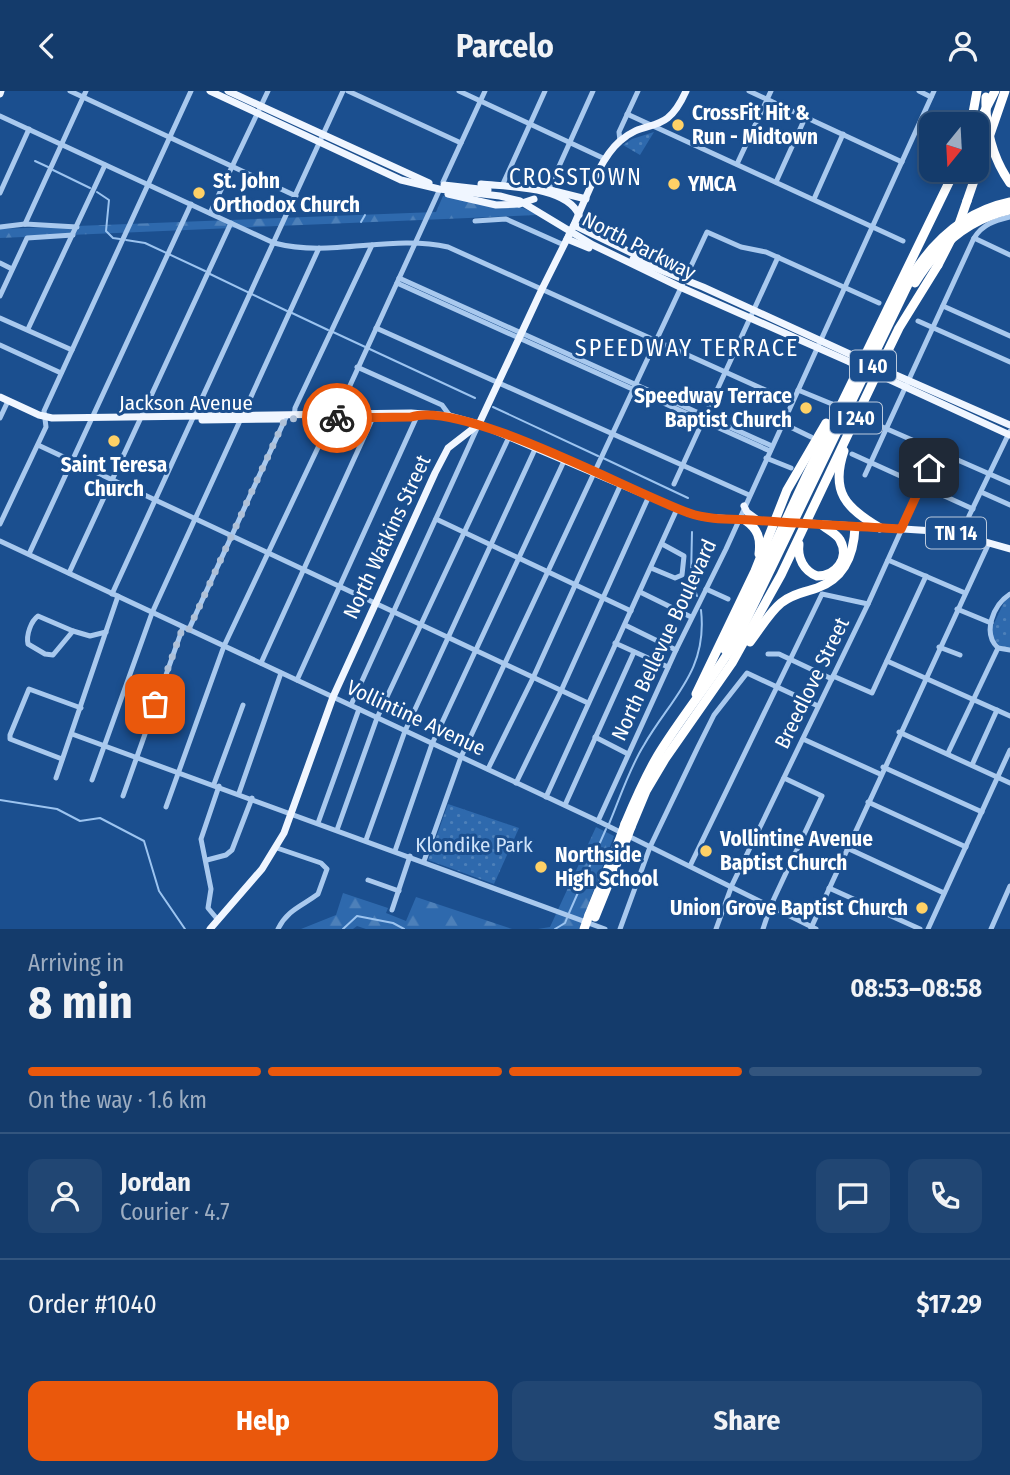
<!DOCTYPE html>
<meta charset="utf-8">
<style>
body{margin:0;font-family:"Fira Sans Condensed",sans-serif;background:#214673;color:#f1f3f6;height:100vh;display:flex;flex-direction:column;font-size:26px;white-space:nowrap}
*{box-sizing:border-box;margin:0}
p{font-size:23px;color:#9dadc1}
.icon{flex:none;width:38px;height:38px;fill:none;stroke:currentColor;stroke-width:2;stroke-linecap:round;stroke-linejoin:round}
.map{position:relative;height:838px;overflow:hidden}
.side{display:flex;flex-direction:column;background:#143b6b;flex:1}
.side>*{flex:none}
.needle{width:46px;rotate:198deg}
.controls{position:absolute;left:919px;top:21px;display:grid;gap:14px}
.controls a{display:grid;place-items:center;width:70px;height:70px;border-radius:14px;background:#143b6b;box-shadow:0 4px 10px #0003,0 0 0 2px #33557e;font-size:35px}
.pin{position:absolute;display:grid;place-items:center;width:60px;height:60px;color:#fff;margin:-30px;border-radius:14px;box-shadow:0 4px 10px #0006}
.courier{position:absolute;display:grid;place-items:center;width:70px;height:70px;margin:-35px;border:5px solid #ea580c;border-radius:50%;background:#fff;color:#222;box-shadow:0 2px 9px #0007}
.headline em{font-style:normal;font-weight:700}
.headline div{display:flex;flex-direction:column-reverse}
.headline{display:flex;align-items:center;justify-content:space-between;height:119px;padding:0 28px}
h1{font-size:46px;font-weight:700;line-height:52px}
.bar{display:grid;grid-template-columns:repeat(4,1fr);gap:10px 7px;align-content:center;height:84px;padding:0 28px}
.bar i{height:9px;border-radius:5px;background:#33557e}
.bar .current{background:#ea580c}
.bar p{grid-column:span 4}
.line{display:flex;align-items:center;gap:18px;padding:0 28px;border-top:2px solid #33557e}
.line div{flex:1}
.round{display:grid;place-items:center;flex:none;width:74px;height:74px;border-radius:14px;background:#214673}
.button{display:flex;gap:14px;margin-top:auto;padding:14px 28px}
.button a{flex:1;height:80px;border-radius:14px;background:#ea580c;color:#fff;font-size:28px;font-weight:700;line-height:80px;text-align:center}
.button a+a{background:#214673;color:#f1f3f6}
header{display:flex;justify-content:space-between;align-items:center;height:91px;padding:0 28px;background:#143b6b;font-size:32px;font-weight:700}
.map>svg:first-child{display:block}
</style>
<header><svg class="icon" aria-label="back" viewBox="0 0 24 24"><path d="M15 5l-7 7 7 7"/></svg>Parcelo<svg class="icon" aria-label="person" viewBox="0 0 24 24"><circle cx="12" cy="8" r="4"/><path d="M4 21q1-7 8-7t8 7"/></svg></header>
<div class="map">
<svg width="1010" height="838" viewBox="0 0 1010 838">
<defs>
<pattern id="grass-dots" width="8" height="8" patternUnits="userSpaceOnUse" patternTransform="scale(1.75)"><rect width="8" height="8" fill="#2e69ad"/><path d="M2 2h.1M6 6h.1" fill="none" stroke="#4d80b9" stroke-width="1.8" stroke-linecap="round"/></pattern>
<pattern id="forest-firs" width="22" height="20" patternUnits="userSpaceOnUse" patternTransform="scale(1.75)"><rect width="22" height="20" fill="#2e69ad"/><path d="M5 1l3.5 6h-7zM16 11l3.5 6h-7z" fill="#4d80b9"/></pattern>
</defs>
<rect width="100%" height="100%" fill="#1b4f8f"/>
<g fill="url(#grass-dots)">
<polygon points="654,41 640,64 623,54 632,48"/>
<path d="M1010,506V558C998,558 994,549 991,539L1004,511Z"/>
<polygon points="448,713 519,737 494,793 428,769"/>
</g>
<g fill="url(#forest-firs)">
<path d="M443,105C475,107 509,107 537,124L0,147V138L436,121Z"/>
<polygon points="596,736 614,745 579,838 538,838 550,836"/>
<polygon points="343,802 388,817 386,822 406,830 416,806 512,838 366,838 357,835 353,838 301,838 336,824"/>
</g>
<g fill="none" stroke-linecap="round" stroke-linejoin="round">
<g stroke="#9cc4f0" stroke-width="2">
<polyline points="35,70 48,76"/>
<polyline points="53,79 90,97"/>
<polyline points="97,101 109,109 106,140 113,147 120,148"/>
<polyline points="361,131 365,124"/>
<polyline points="126,149 145,152 205,180"/>
<polyline points="210,183 287,220"/>
<polyline points="292,222 328,239"/>
<polyline points="333,241 475,307"/>
<polyline points="493,316 598,365"/>
<polyline points="603,367 688,407"/>
<polyline points="692,441 691,486 697,505"/>
<polyline points="0,709 57,718 80,730 100,727 144,750 159,800 185,838"/>
<path d="M609,733C620,707 629,678 644,654C671,607 708,580 701,519"/>
<polyline points="569,822 606,738"/>
<polyline points="343,838 357,825 393,832 404,838"/>
<polyline points="555,838 565,832 567,827"/>
</g>
<g stroke="#a9c9ee" stroke-width="5">
<polyline points="70,0 296,105"/>
<polyline points="348,0 461,52"/>
<polyline points="459,0 605,68"/>
<polyline points="749,0 902,71"/>
<polyline points="919,0 931,6"/>
<polyline points="627,23 903,150"/>
<path d="M0,25L274,152C331,167 391,143 448,156L792,311"/>
<polyline points="620,50 619,41 638,0"/>
<polyline points="737,73 771,0"/>
<polyline points="443,91 485,0"/>
<polyline points="776,91 805,27"/>
<polyline points="502,95 545,0"/>
<polyline points="0,102 29,38"/>
<polyline points="547,102 593,0"/>
<polyline points="814,108 843,43"/>
<polyline points="210,122 268,0"/>
<polyline points="475,130 506,128 564,154"/>
<polyline points="25,133 86,0"/>
<polyline points="0,136 25,133 77,136"/>
<polyline points="974,147 1010,164"/>
<polyline points="0,172 12,178"/>
<polyline points="399,187 772,355"/>
<polyline points="397,192 770,360"/>
<polyline points="0,205 27,147 73,144"/>
<polyline points="943,215 1010,245"/>
<polyline points="0,227 72,259"/>
<polyline points="918,230 1010,271"/>
<polyline points="376,237 749,404"/>
<polyline points="28,238 105,74"/>
<polyline points="0,254 61,282"/>
<polyline points="357,276 442,314 450,325"/>
<polyline points="798,299 832,313"/>
<polyline points="0,327 8,310"/>
<polyline points="862,327 1010,392"/>
<polyline points="294,328 295,317 372,154"/>
<polyline points="782,332 811,346"/>
<polyline points="38,354 588,612"/>
<polyline points="852,363 973,418"/>
<polyline points="766,367 791,377"/>
<path d="M865,384L974,147C983,133 994,130 1010,126"/>
<polyline points="674,393 778,166"/>
<polyline points="981,401 1010,414"/>
<polyline points="436,428 631,520"/>
<polyline points="0,433 46,336 44,320 191,0"/>
<polyline points="963,444 969,425 1010,340"/>
<polyline points="0,450 598,730 816,838"/>
<polyline points="29,463 191,113"/>
<polyline points="888,469 965,502"/>
<polyline points="651,477 675,487 682,484 684,465 662,453"/>
<polyline points="69,482 231,132"/>
<polyline points="706,498 728,508"/>
<polyline points="640,501 691,526"/>
<polyline points="112,503 343,0"/>
<polyline points="957,518 991,532"/>
<path d="M38,525L73,540L53,564L45,563L28,553C26,544 31,530 38,525Z"/>
<polyline points="625,534 676,559"/>
<polyline points="189,538 287,324"/>
<polyline points="73,540 90,545 106,541"/>
<polyline points="615,552 668,576"/>
<polyline points="939,556 960,564"/>
<path d="M998,557C982,542 993,514 1010,503"/>
<polyline points="998,557 1010,559"/>
<polyline points="768,563 779,563 832,588"/>
<polyline points="887,570 1010,625"/>
<polyline points="261,572 375,322"/>
<polyline points="833,585 872,602 926,485"/>
<polyline points="297,589 418,323"/>
<polyline points="351,614 479,333"/>
<polyline points="899,641 1010,692"/>
<polyline points="72,643 605,838"/>
<polyline points="595,646 628,663"/>
<polyline points="803,648 880,683"/>
<polyline points="948,662 998,557"/>
<polyline points="62,668 10,648 10,644 29,598 81,617"/>
<polyline points="972,674 997,619"/>
<polyline points="883,676 982,721"/>
<polyline points="488,678 533,587 621,393"/>
<polyline points="56,687 118,505"/>
<polyline points="92,689 152,522 319,157"/>
<polyline points="516,692 561,600 649,405"/>
<polyline points="214,693 243,614"/>
<polyline points="239,702 281,582"/>
<polyline points="123,705 183,536"/>
<polyline points="546,706 677,418"/>
<polyline points="868,711 966,756"/>
<polyline points="565,714 634,561"/>
<polyline points="166,716 224,555 332,327 337,323 439,100"/>
<polyline points="598,730 676,559 726,458 934,0"/>
<polyline points="318,732 359,618"/>
<polyline points="337,739 377,627 509,346"/>
<polyline points="366,749 405,640 536,356"/>
<path d="M277,757L321,772L327,778L318,803C302,815 287,819 278,838"/>
<polyline points="847,757 944,802"/>
<polyline points="395,760 432,653 565,368"/>
<polyline points="207,769 226,764 232,759 252,707"/>
<polyline points="424,770 461,666 707,141 741,156 766,161 879,212"/>
<polyline points="690,775 822,503 868,513"/>
<polyline points="368,789 399,800"/>
<polyline points="829,797 920,838"/>
<polyline points="392,819 410,765"/>
<polyline points="218,829 208,817 211,798 201,748 219,695"/>
<polyline points="811,837 989,452"/>
<polyline points="620,838 650,756 698,656 714,624 747,582 818,615"/>
<polyline points="716,838 732,794 868,513 937,360"/>
<polyline points="763,838 771,814 822,705 784,687"/>
<polyline points="928,838 1010,659"/>
<polyline points="991,838 1010,795"/>
</g>
<g stroke="#f0f6ff" stroke-width="7">
<polyline points="210,0 401,89 439,98 500,105 520,110 593,154 680,196 850,271"/>
<polyline points="228,0 429,92"/>
<polyline points="0,3 1,0"/>
<path d="M481,93C509,96 566,95 579,124"/>
<polyline points="444,94 488,99"/>
<polyline points="550,99 586,108"/>
<polyline points="448,103 496,114 519,113"/>
<polyline points="574,134 640,166"/>
<path d="M573,136C585,110 599,68 620,50C648,25 665,47 686,0"/>
<polyline points="567,148 589,157"/>
<polyline points="633,168 703,196 854,265"/>
<polyline points="889,281 1010,334"/>
<polyline points="886,287 1010,344"/>
<polyline points="0,306 39,324 52,327 411,322 450,325 479,333 688,422 703,426 777,431"/>
<polyline points="202,329 281,328"/>
<polyline points="744,415 747,421 758,429"/>
<polyline points="809,432 950,441 1010,458"/>
<polyline points="210,838 262,778 284,742 333,606 435,382 448,357 479,333 542,198 569,144"/>
</g>
<g stroke="#fff" stroke-width="9">
<polyline points="971,33 977,0"/>
<polyline points="976,37 995,0"/>
<polyline points="967,110 1005,0"/>
<path d="M915,192C937,156 968,128 1010,119"/>
<path d="M844,360C830,401 846,417 880,437"/>
<path d="M745,429C758,438 761,447 759,463"/>
<path d="M799,453C797,467 804,480 817,485C836,485 850,467 840,449C837,443 828,439 822,434"/>
<path d="M750,551C760,538 769,522 781,512C792,503 805,501 817,497C845,487 854,463 855,436"/>
<polyline points="725,559 806,386 955,79"/>
<polyline points="696,603 755,480 787,399 826,332"/>
<path d="M625,733C635,709 645,686 658,664C683,623 714,587 738,546L913,183C936,147 967,120 1010,111"/>
<polyline points="631,736 646,700 665,668 732,572 781,484 881,274 899,237 938,174"/>
<polyline points="589,824 619,750"/>
<polyline points="595,826 625,752"/>
</g>
<polyline stroke="#a9c9ee" stroke-width="5" points="832,313 862,327"/>
<g stroke="#f0f6ff" stroke-width="7">
<polyline points="519,113 534,108"/>
<polyline points="569,144 573,136"/>
<polyline points="854,265 889,281"/>
<polyline points="850,271 886,287"/>
<polyline points="778,431 809,432"/>
</g>
<g stroke="#fff" stroke-width="9">
<path d="M986,6C985,37 992,66 1010,92"/>
<polyline points="938,174 959,133 967,110"/>
<polyline points="619,750 625,733"/>
<polyline points="625,752 631,736"/>
<polyline points="584,838 589,824"/>
</g>
</g>
<g fill="none" stroke-linecap="round" stroke-linejoin="round">
<polyline stroke="#afc1d8" stroke-width="7" stroke-dasharray="0 12.6" points="155,613 183,536 189,538 285,328 337,327"/>
<path stroke="#ea580c" stroke-width="9" d="M337,327L411,326C464,309 630,401 689,422C708,429 732,428 752,429C802,433 851,435 901,438L929,377"/>
</g>
<g fill="#ffd166" stroke="#1b4f8f" stroke-width="2.5">
<circle cx="678" cy="34" r="7"/>
<circle cx="674" cy="93" r="7"/>
<circle cx="199" cy="102" r="7"/>
<circle cx="806" cy="317" r="7"/>
<circle cx="114" cy="350" r="7"/>
<circle cx="706" cy="760" r="7"/>
<circle cx="541" cy="776" r="7"/>
<circle cx="922" cy="817" r="7"/>
</g>
<g text-anchor="middle" stroke-width="6" stroke-linejoin="round" paint-order="stroke">
<g fill="#1b4f8f" stroke="#bbcadd" stroke-width="2">
<rect x="850" y="259.5" width="46" height="31" rx="5"/>
<rect x="830" y="311.5" width="52" height="31" rx="5"/>
<rect x="926" y="426.5" width="60" height="31" rx="5"/>
</g>
<g font-size="19" font-weight="bold" fill="#fff">
<text x="873" y="282">I 40</text>
<text x="856" y="334">I 240</text>
<text x="956" y="449">TN 14</text>
</g>
<g font-size="21" font-weight="bold" fill="#fff" stroke="#1b4f8f" text-anchor="start">
<text x="692" y="29">CrossFit Hit &amp;<tspan x="692" dy="24">Run - Midtown</tspan></text>
<text x="213" y="97">St. John<tspan x="213" dy="24">Orthodox Church</tspan></text>
<text x="688" y="100">YMCA</text>
<text x="792" y="312" text-anchor="end">Speedway Terrace<tspan x="792" dy="24">Baptist Church</tspan></text>
<text x="114" y="381" text-anchor="middle">Saint Teresa<tspan x="114" dy="24">Church</tspan></text>
<text x="720" y="755">Vollintine Avenue<tspan x="720" dy="24">Baptist Church</tspan></text>
<text x="555" y="771">Northside<tspan x="555" dy="24">High School</tspan></text>
<text x="908" y="824" text-anchor="end">Union Grove Baptist Church</text>
</g>
<g font-size="21" fill="#fff" stroke="#1b4f8f">
<text transform="translate(639 155) rotate(27)" y="7">North Parkway</text>
<text x="186" y="319">Jackson Avenue</text>
<text transform="translate(387 446) rotate(-65)" y="7">North Watkins Street</text>
<text transform="translate(664 549) rotate(-65)" y="7">North Bellevue Boulevard</text>
<text transform="translate(812 592) rotate(-64)" y="7">Breedlove Street</text>
<text transform="translate(416 627) rotate(25)" y="7">Vollintine Avenue</text>
</g>
<g font-size="21" fill="#cfe3fa" stroke="#1b4f8f">
<text x="474" y="761">Klondike Park</text>
</g>
<g font-size="23" letter-spacing="2" fill="#fff" stroke="#1b4f8f">
<text x="576" y="94">CROSSTOWN</text>
</g>
<g font-size="24" letter-spacing="2" fill="#fff" stroke="#1b4f8f">
<text x="687" y="265">SPEEDWAY TERRACE</text>
</g>
</g>
</svg>
<div class="controls">
<a><svg class="needle" viewBox="-14 -14 28 28"><path d="M0-13l5 13h-10z" fill="#e53935"/><path d="M0 13l5-13h-10z" fill="#9dadc1"/></svg></a>
</div>
<div class="pin" style="left:155px;top:613px;background:#ea580c"><svg class="icon" aria-label="bag" viewBox="0 0 24 24"><path d="M5 8h14l-1 12H6zM9 8a3 3 0 0 1 6 0"/></svg></div>
<div class="pin" style="left:929px;top:377px;background:#1f2937"><svg class="icon" aria-label="home" viewBox="0 0 24 24"><path d="M3 11l9-7 9 7M6 9v11h12V9"/></svg></div>
<div class="courier" style="left:337px;top:327px"><svg class="icon" aria-label="bike" viewBox="0 0 24 24"><circle cx="6" cy="16" r="4"/><circle cx="18" cy="16" r="4"/><path d="M6 16l4-8h5l3 8M10 8l3 8H6M13 5h3"/></svg></div>
</div>
<section class="side">
<div class="headline"><div><h1>8 min</h1><p>Arriving in</p></div><em>08:53–08:58</em></div>
<div class="bar"><i class="current"></i><i class="current"></i><i class="current"></i><i></i><p>On the way · 1.6 km</p></div>
<div class="line" style="height:126px"><a class="round"><svg class="icon" aria-label="person" viewBox="0 0 24 24"><circle cx="12" cy="8" r="4"/><path d="M4 21q1-7 8-7t8 7"/></svg></a><div><b>Jordan</b><p>Courier · 4.7</p></div><a class="round"><svg class="icon" aria-label="chat" viewBox="0 0 24 24"><path d="M4 5h16v11H9l-5 4z"/></svg></a><a class="round"><svg class="icon" aria-label="phone" viewBox="0 0 24 24"><path d="M5 4h4l2 5-3 2q2 4 5 5l2-3 5 2v4C11 20 4 13 5 4z"/></svg></a></div>
<div class="line" style="height:91px"><div>Order #1040</div><b>$17.29</b></div>
<div class="button"><a>Help</a><a>Share</a></div>
</section>
